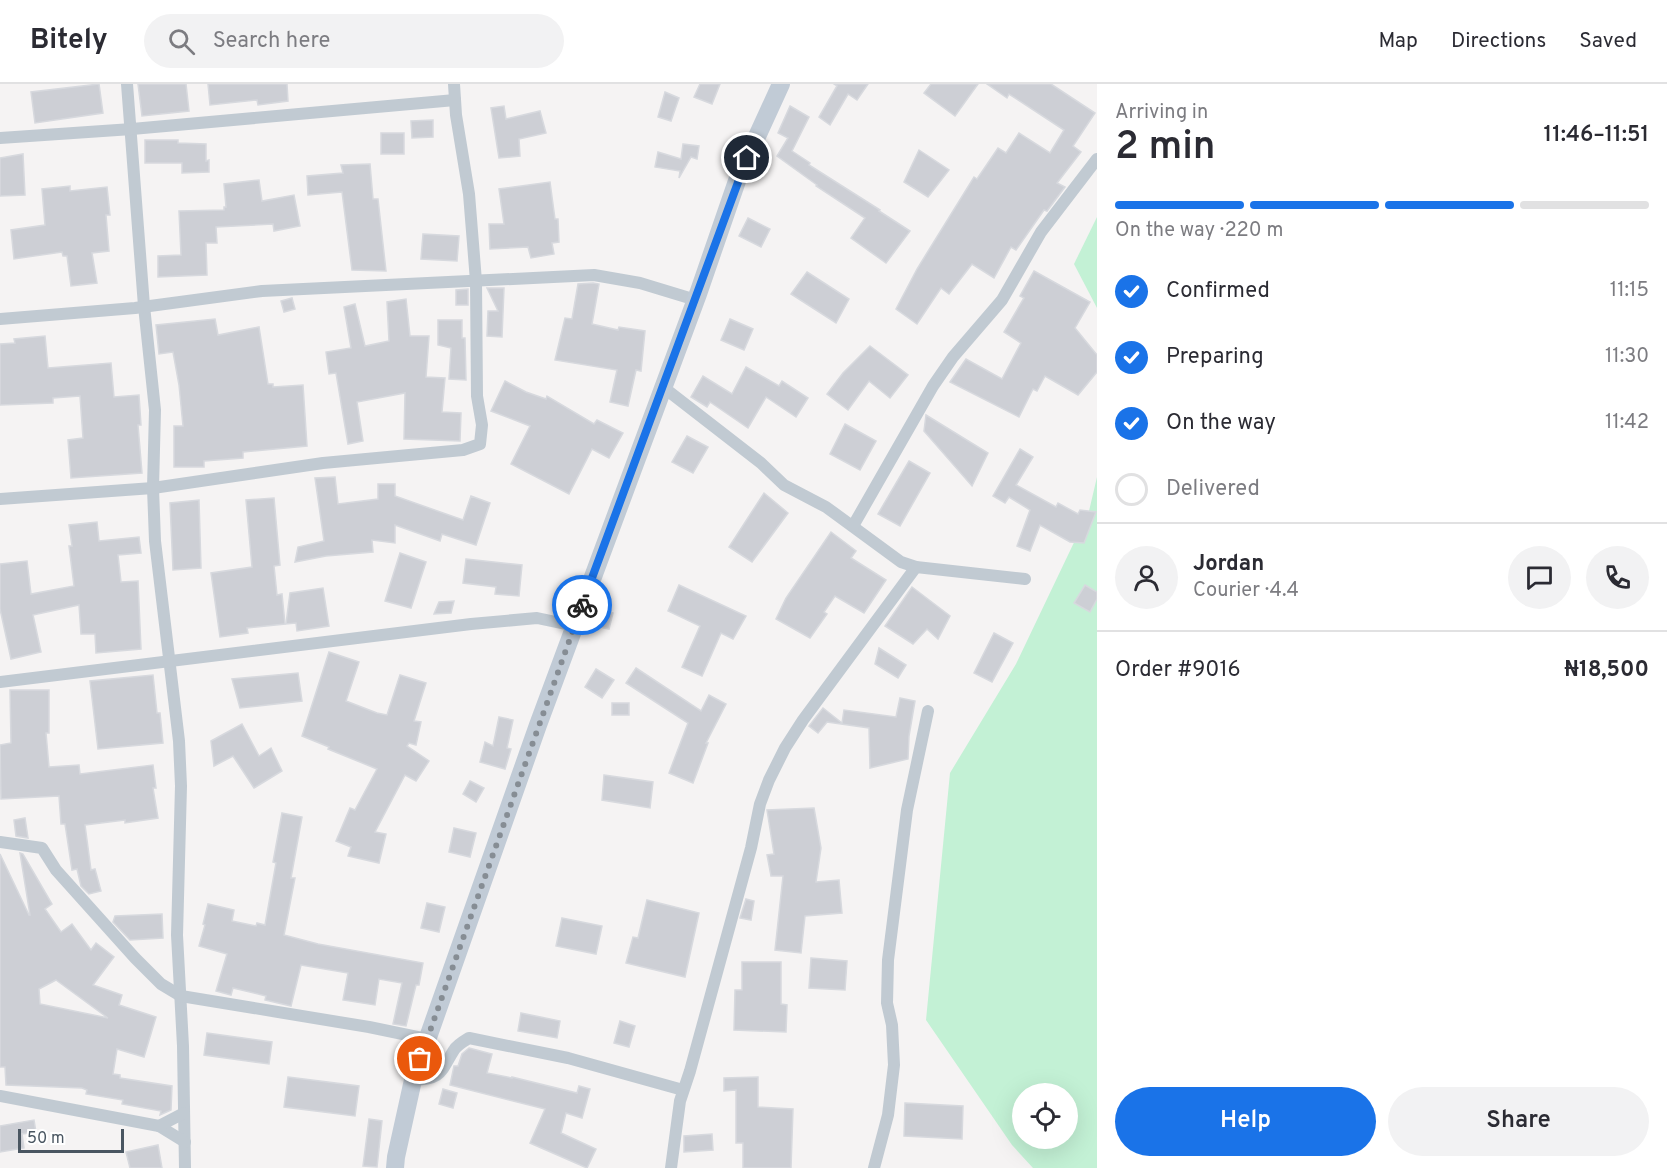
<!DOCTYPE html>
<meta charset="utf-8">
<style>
body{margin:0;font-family:Overpass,sans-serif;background:#f2f2f3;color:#2b2b33;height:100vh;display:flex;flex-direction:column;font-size:22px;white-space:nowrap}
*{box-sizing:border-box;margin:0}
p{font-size:20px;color:#7c7c81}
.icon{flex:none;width:33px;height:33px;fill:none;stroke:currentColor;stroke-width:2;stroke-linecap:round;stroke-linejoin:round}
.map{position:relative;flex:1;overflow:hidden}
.sheet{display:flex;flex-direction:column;background:#fff;width:570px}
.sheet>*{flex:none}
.controls{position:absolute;left:1012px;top:999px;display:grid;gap:12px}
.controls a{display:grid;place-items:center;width:66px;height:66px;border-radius:50%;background:#fff;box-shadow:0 6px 24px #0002;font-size:30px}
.scale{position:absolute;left:18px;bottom:15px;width:106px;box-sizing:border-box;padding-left:6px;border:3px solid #4a5661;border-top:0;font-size:16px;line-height:21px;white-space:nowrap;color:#4a5661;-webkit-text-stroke:4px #fff;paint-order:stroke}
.pin{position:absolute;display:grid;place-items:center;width:51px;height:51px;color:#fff;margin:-26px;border:3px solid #fff;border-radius:50%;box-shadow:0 2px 6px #0007}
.courier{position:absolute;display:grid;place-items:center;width:60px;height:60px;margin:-30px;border:4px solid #1a73e8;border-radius:50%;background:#fff;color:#222;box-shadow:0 2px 8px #0007}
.headline em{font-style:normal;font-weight:600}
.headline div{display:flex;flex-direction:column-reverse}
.headline{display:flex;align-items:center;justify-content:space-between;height:102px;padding:0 18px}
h1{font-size:39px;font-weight:600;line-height:45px}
.bar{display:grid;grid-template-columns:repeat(4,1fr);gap:9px 6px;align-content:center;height:72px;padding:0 18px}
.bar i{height:8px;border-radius:4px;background:#e1e1e2}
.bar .current{background:#1a73e8}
.bar p{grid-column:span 4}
.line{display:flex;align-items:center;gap:15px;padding:0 18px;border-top:2px solid #e1e1e2}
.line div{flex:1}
.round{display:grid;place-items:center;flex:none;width:63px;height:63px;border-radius:32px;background:#f2f2f3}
ol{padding:0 18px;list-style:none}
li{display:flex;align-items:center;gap:18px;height:66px}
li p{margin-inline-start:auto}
li .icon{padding:6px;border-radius:50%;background:#1a73e8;color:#fff;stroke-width:4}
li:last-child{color:#7c7c81}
li i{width:33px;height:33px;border:3px solid #e1e1e2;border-radius:50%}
.action{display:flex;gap:12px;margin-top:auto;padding:12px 18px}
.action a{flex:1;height:69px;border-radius:36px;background:#1a73e8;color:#fff;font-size:24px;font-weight:600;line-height:69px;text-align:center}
.action a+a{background:#f2f2f3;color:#2b2b33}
header{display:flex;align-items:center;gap:36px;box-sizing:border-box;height:84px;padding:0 30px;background:#fff;border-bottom:2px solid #e1e1e2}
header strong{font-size:28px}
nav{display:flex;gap:33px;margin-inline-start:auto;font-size:21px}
.search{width:420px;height:54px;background:#f2f2f3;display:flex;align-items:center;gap:15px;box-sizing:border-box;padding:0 21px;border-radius:33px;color:#7c7c81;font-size:22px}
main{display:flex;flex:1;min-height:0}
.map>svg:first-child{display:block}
</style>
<header>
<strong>Bitely</strong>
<div class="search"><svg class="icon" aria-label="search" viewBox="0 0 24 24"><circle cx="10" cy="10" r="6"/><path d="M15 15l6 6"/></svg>Search here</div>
<nav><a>Map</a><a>Directions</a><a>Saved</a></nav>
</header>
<main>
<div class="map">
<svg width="1097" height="1084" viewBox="0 0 1097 1084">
<rect width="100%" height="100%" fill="#f5f3f3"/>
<g fill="#c3f1d5" fill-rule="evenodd">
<polygon points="1097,133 1097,224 1074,180"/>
<path d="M1097,393V1084H1033L1012,1061L926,936L950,689L1016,580L1089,427ZM1023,1010H1068V1054H1023Z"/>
</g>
<g fill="#cdcfd5" stroke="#d7d9de" stroke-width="1.5" fill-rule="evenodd">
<polygon points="99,0 103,29 35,39 31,8"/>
<polygon points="138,0 186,0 189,27 142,32"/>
<polygon points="208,0 287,0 288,17 258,21 257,16 210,21"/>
<polygon points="700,0 720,0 712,20 694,13"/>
<polygon points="834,0 868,0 857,16 848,10 830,41 819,33 837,2"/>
<polygon points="931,0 978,0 955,32 924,9"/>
<polygon points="987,0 1051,0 1095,29 1073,62 1081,68 1057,99 1065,103 1047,127 1044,126 1016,166 1011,163 994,194 972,180 949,210 941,204 917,240 896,225 917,185 974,93 977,95 998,64 1006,69 1019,49 1050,69 1064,46 1009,10 1007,14"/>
<polygon points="665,8 679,14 671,37 658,33"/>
<polygon points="504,22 506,35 540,27 546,49 519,55 520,72 499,74 491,24"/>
<polygon points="790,22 809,33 792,67 810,79 809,81 880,126 879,127 910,147 886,179 851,154 865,134 816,102 817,101 777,72 788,54 778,49"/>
<polygon points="433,36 433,53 412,54 411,37"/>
<rect x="381" y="49" width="23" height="21"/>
<polygon points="145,56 178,56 178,59 206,60 206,77 209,76 209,88 182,89 182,79 145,79"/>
<polygon points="683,60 699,62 697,75 691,73 679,94 680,87 655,83 658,68 681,75"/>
<polygon points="919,66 949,86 928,113 904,98"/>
<polygon points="23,70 25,111 0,112 0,74"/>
<polygon points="370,80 373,115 378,115 386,187 352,186 342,108 308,111 307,92 343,89 341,81"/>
<polygon points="259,96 262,117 294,111 300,142 274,147 273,140 216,143 217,159 206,159 207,191 158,193 158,172 181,171 179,127 224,126 224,123 226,123 224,100"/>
<polygon points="550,98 555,135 558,135 559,158 552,159 554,170 531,174 528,163 490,165 489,140 504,140 499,105"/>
<polygon points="70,102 70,107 107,103 110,131 106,131 109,167 92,169 97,199 71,202 67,172 63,172 62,168 14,175 11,146 45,141 42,105"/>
<polygon points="748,134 770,145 761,163 739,152"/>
<polygon points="423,150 459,152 457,177 421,175"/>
<polygon points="1034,187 1090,218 1075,244 1097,271 1097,288 1078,311 1045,292 1037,307 1033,305 1019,333 950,298 966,275 1002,295 1021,259 1004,248 1024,214 1020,212"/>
<polygon points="807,188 849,215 836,239 791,210"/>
<polygon points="593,199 599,200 592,240 618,246 619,243 645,247 641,287 636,286 628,322 610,318 617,286 555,276 565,234 572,235 578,200"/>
<polygon points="487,204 504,204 502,253 487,252 488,227 498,227"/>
<polygon points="468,205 468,221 456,221 456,206"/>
<polygon points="292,214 295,225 284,228 281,217"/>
<polygon points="406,215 410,252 429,252 426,293 445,294 442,328 461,329 460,357 404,355 405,309 357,318 363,357 348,360 336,289 329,290 326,268 351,264 344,223 355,220 365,262 389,257 387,218"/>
<polygon points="215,235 218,251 259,243 268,300 273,300 273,303 303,301 307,362 243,368 243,374 204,377 204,383 174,383 174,342 183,342 179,301 173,268 159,270 156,241"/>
<polygon points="730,235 753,245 744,266 721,256"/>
<polygon points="438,236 462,236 462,254 465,254 466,296 449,295 451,264 438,261"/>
<polygon points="45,252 48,284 111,279 114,313 139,311 141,341 138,341 142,389 71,394 68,356 83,354 80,312 53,314 53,319 0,321 0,260 15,259 14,255"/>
<polygon points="870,262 908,291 890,314 869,297 848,326 827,310 843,289"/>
<polygon points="746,283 779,302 782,297 808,314 796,333 766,313 748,344 710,318 707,323 691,313 703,292 732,310"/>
<polygon points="505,297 526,308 546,315 547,312 594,340 597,336 623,349 609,374 592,365 569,410 511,380 530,342 491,327"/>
<polygon points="926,331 988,369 972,402 924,347"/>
<polygon points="845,340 876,357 860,386 830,370"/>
<polygon points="687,352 708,363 693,389 672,378"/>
<polygon points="1020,365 1033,373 1016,401 1056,423 1058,419 1078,430 1080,426 1096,428 1084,459 1070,458 1040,441 1030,467 1017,462 1030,426 1009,413 1005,419 993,412"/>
<polygon points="909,377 930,389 900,442 878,430"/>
<polygon points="335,393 338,420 378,415 378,400 395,400 395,412 463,436 471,412 490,419 476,461 442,450 440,457 395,441 395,459 372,456 373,468 326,472 295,478 298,463 324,457 315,394"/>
<polygon points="764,409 788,429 752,478 729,463"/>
<polygon points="274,414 280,481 274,482 277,511 282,510 285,540 247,544 248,549 220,553 211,489 252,483 246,416"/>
<polygon points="199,416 201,484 173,486 170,419"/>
<polygon points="97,438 99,457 139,453 141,469 118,471 121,498 138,497 141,565 96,569 95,550 81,550 79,521 33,531 41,568 11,575 0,525 0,480 27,477 31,510 74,502 69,462 72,462 69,441"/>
<polygon points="831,448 856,467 851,474 886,496 864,529 835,512 824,528 827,530 810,554 776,535 786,514"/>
<polygon points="400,469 426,478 411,524 385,517"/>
<polygon points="466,475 522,481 519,512 495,510 496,503 463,499"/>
<polygon points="679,501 746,532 733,555 721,549 702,592 682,583 700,542 668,527"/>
<polygon points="1085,501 1097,508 1097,515 1090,528 1074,519"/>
<polygon points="912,503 950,532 938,555 927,545 913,560 885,542"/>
<polygon points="323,504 329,542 297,547 296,539 286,540 290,509"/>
<polygon points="454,517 451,529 434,530 439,518"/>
<polygon points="599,525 613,529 609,545 595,542"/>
<polygon points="994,549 1013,559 992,598 974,589"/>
<polygon points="879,564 906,581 898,594 875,580"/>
<polygon points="329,568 359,578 346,617 377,629 387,631 400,591 426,599 414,637 421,638 416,661 409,659 407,662 429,677 416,697 405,691 375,748 386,750 379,779 348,772 351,763 336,757 350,724 355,726 377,685 328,665 329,663 302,652"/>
<polygon points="636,584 701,627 709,611 726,620 706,659 708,659 693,699 669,689 688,639 626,599"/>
<polygon points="596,585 614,596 602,614 585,603"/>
<polygon points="298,589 302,617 240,624 232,595"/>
<polygon points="153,591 157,629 160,629 163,659 98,665 90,597"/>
<polygon points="10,606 49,606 49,649 46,649 49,683 79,681 80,690 153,681 156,704 153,704 158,734 125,739 125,736 85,741 91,786 95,785 101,807 89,810 81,802 77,785 72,786 65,740 61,740 59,712 1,715 0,661 11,659"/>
<polygon points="900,614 915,617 909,652 908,675 870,684 869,644 827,638 818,649 809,642 823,624 842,639 844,626 896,633"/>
<rect x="612" y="619" width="17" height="12"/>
<polygon points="499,633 513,636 507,664 511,665 505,685 480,678 485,658 493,662"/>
<polygon points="242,640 259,672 271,664 282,687 254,704 233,672 214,682 211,657"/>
<polygon points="604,691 653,698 650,724 602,716"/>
<polygon points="470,697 484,704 476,718 463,710"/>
<polygon points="814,724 821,764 816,798 839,796 842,829 805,832 801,869 775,866 783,792 771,792 767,771 774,770 767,726"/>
<polygon points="282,729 302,733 291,794 295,794 284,851 318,860 423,879 419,901 416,901 406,942 393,940 402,899 379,895 375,921 343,916 348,889 301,881 291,922 265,916 266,912 233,904 231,911 216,907 227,870 199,862 205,841 203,840 208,820 234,826 232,837 256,842 257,839 265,841 276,779 273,778"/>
<polygon points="25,734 28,754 16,752 14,736"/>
<polygon points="454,744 476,749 470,773 449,768"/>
<path d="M20,769L23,770L52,820L45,825L61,848L72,840L91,866L96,859L114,873L93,901L122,911L119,921L156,933L144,973L117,965L113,990L120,991V994L172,1002L171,1026L160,1031L161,1027L122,1020L123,1016L86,1010L87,1006L82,1004L6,1001L5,983H0V770L29,831H30ZM56,896L108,934L40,920L39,905Z"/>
<polygon points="746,815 754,817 751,836 740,834"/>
<polygon points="647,816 699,829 685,893 626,879 633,853 638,854"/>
<polygon points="427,819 445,823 439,848 421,844"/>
<polygon points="162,830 163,854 130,856 113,838 115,832"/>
<polygon points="562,834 602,842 596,870 556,862"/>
<polygon points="811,874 847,877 845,906 809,904"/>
<polygon points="742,878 781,878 781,920 787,921 786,948 734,946 735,906 742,906"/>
<polygon points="521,929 560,937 557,954 518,947"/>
<polygon points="620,937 635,942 629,963 614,959"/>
<polygon points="207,949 272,958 269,980 204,971"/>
<polygon points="469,964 492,970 487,989 512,994 512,993 577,1009 579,1002 590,1005 582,1034 566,1029 561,1049 596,1065 587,1084 530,1059 545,1025 450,1001 454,982 458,982 462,970"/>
<polygon points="288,993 359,1002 355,1032 284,1023"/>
<polygon points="758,993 758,1023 793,1025 791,1084 743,1084 743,1059 736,1059 736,1006 724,1007 724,994"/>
<polygon points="443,1005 457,1009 453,1024 439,1020"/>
<polygon points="905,1019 963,1022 962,1055 904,1052"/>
<polygon points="369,1035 382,1037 377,1083 363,1082"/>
<polygon points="34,1036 36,1048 22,1050 24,1064 0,1068 0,1042"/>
<polygon points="712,1050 713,1066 684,1068 684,1052"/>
<polygon points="158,1061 162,1084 130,1084 126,1068"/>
</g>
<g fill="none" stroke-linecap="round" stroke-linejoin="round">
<g stroke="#c1cad2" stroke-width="12">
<polyline points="127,0 144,222 155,326 153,404 155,457 179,657 181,702 177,851 183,962 185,1084"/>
<polyline points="0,54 132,45 455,16"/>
<polyline points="0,235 135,224 262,207 594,191 640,199 696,216"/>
<polyline points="663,303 761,379 784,401 826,423 901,478 916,483 1025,495"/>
<polyline points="0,415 153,404 323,379 463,366 480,360 482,341 477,312 476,197 469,110 456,31 454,0"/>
<polyline points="853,442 933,302 953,273 1002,216 1041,148 1097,75"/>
<polyline points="0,598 471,540 537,534 575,542"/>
<polyline points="0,758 42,764 56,786 135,874 161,900 181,912 369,943 427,955"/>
<path d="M413,996C443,995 440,988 454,966C457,961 464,957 469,954L568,974L683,1006"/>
<polyline points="0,1012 159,1042 185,1058"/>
<polyline points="159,1042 184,1029"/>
<polyline points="671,1084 680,1017 690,987 751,764 760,720 769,696 785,664 803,636 916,483"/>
<polyline points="874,1084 888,1031 894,981 892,941 887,919 888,876 907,726 928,627"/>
</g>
<polyline stroke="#c1cbd6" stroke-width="18" points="395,1084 396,1073 413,996 538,641 698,210 738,94 781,0"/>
</g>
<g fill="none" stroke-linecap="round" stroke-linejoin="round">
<polyline stroke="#868d94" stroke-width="6" stroke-dasharray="0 10.8" points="420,975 582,521"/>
<polyline stroke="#1a73e8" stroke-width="8" points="582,521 747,74"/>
</g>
</svg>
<div class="controls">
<a><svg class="icon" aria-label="locate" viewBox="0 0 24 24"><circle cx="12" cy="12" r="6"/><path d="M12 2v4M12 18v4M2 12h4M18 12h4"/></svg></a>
</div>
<div class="scale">50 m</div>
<div class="pin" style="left:420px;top:975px;background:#ea580c"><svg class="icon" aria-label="bag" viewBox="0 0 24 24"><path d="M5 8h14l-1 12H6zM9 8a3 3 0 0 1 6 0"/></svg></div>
<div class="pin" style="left:747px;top:74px;background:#1f2937"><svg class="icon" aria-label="home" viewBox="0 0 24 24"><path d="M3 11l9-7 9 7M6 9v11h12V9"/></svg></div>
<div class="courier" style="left:582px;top:521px"><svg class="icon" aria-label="bike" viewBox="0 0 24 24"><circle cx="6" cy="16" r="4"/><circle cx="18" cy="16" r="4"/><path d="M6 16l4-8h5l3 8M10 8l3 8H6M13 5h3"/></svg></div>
</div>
<section class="sheet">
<div class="headline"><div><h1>2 min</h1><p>Arriving in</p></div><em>11:46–11:51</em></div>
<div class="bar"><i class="current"></i><i class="current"></i><i class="current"></i><i></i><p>On the way · 220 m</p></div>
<ol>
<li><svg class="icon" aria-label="check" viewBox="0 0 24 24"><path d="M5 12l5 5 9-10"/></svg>Confirmed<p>11:15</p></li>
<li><svg class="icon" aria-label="check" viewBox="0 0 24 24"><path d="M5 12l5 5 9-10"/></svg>Preparing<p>11:30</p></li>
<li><svg class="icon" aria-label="check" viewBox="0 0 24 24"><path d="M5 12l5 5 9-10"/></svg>On the way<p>11:42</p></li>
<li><i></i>Delivered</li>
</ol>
<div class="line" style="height:108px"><a class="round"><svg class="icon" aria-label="person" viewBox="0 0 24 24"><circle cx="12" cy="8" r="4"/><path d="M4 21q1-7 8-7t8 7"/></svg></a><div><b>Jordan</b><p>Courier · 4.4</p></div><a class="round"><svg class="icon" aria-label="chat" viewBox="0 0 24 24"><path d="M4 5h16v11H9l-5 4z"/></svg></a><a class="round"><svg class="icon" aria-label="phone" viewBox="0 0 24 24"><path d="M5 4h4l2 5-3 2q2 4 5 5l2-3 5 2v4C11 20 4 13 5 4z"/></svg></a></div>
<div class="line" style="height:78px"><div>Order #9016</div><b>₦18,500</b></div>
<div class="action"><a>Help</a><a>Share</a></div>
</section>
</main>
